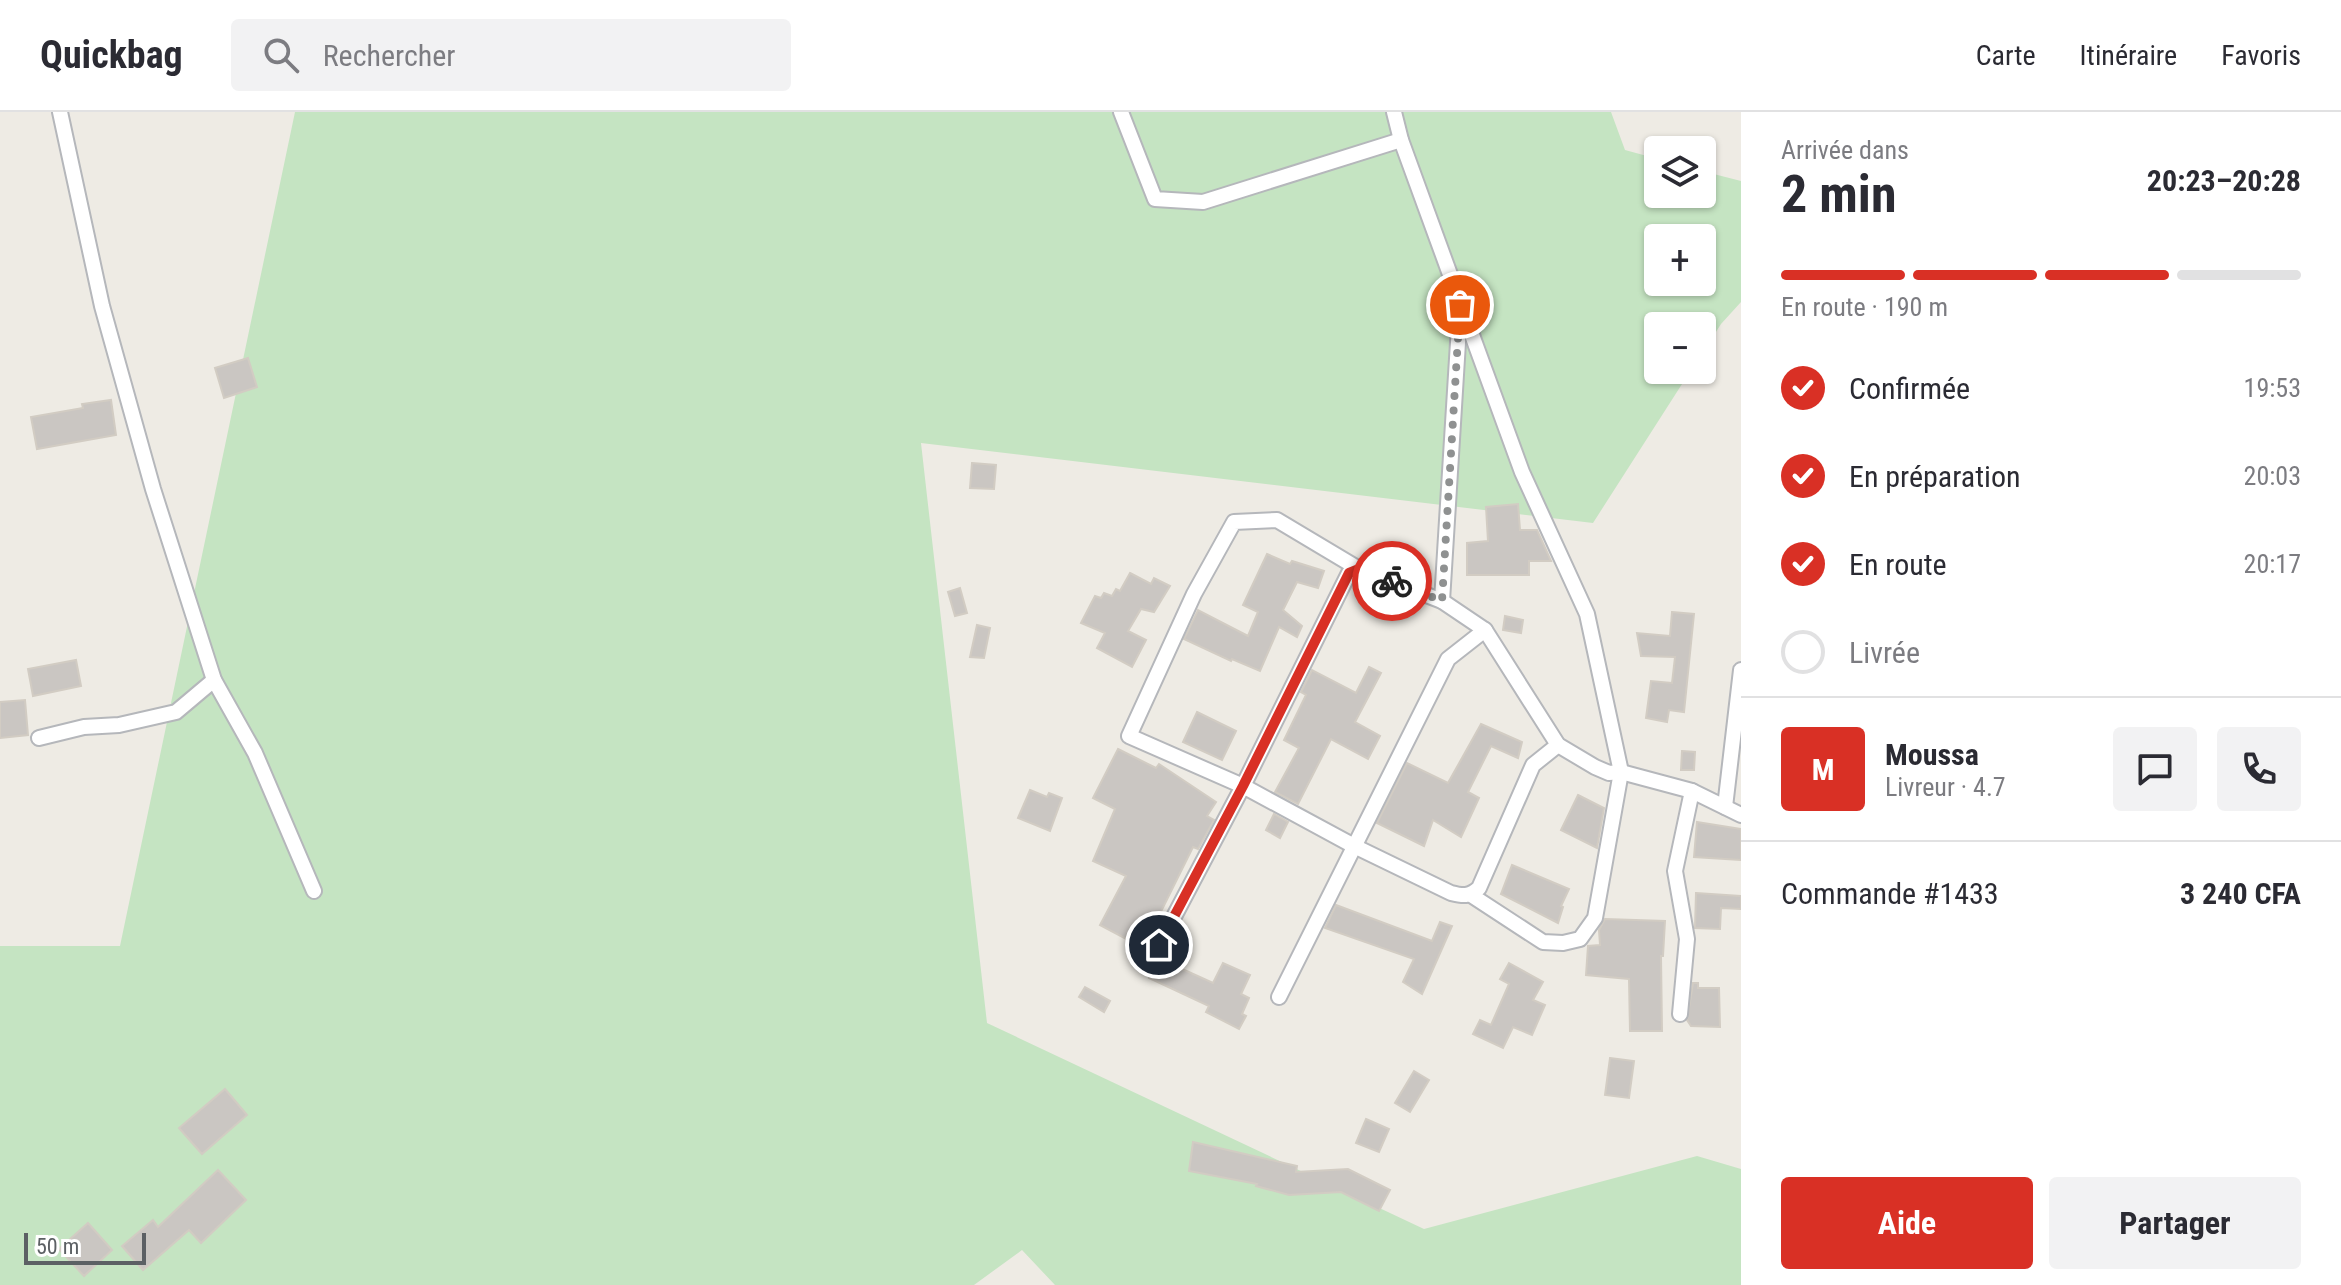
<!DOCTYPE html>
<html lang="fr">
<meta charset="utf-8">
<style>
body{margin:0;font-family:"Roboto Condensed",sans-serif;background:#f2f2f3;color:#2b2b33;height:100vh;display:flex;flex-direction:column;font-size:30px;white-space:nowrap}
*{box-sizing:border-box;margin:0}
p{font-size:26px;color:#7c7c81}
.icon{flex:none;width:44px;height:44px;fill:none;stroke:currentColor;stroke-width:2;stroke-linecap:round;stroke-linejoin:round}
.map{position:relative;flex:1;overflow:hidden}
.drawer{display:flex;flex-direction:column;background:#fff;width:600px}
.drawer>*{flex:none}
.controls{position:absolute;left:1644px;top:24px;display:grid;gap:16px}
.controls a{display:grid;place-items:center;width:72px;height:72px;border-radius:8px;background:#fff;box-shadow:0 2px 6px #0004;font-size:40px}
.scale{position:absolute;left:24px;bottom:20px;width:122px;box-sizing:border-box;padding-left:8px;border:4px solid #5c6064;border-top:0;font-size:22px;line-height:28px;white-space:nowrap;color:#5c6064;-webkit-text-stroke:6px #fff;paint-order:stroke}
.pin{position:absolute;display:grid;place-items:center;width:68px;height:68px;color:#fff;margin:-34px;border:4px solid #fff;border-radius:50%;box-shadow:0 2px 8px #0007}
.courier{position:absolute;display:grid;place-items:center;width:80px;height:80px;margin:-40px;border:6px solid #d93025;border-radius:50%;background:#fff;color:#222;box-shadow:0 2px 10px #0007}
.overview em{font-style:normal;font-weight:700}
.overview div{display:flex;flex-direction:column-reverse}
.overview{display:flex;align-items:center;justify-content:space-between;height:136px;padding:0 40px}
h1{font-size:52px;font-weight:700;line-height:60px}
.bar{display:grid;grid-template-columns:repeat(4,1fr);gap:12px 8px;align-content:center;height:96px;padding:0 40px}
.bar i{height:10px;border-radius:6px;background:#e1e1e2}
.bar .on{background:#d93025}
.bar p{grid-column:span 4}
.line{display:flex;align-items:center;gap:20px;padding:0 40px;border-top:2px solid #e1e1e2}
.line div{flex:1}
.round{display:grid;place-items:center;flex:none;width:84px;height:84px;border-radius:8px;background:#f2f2f3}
ol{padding:0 40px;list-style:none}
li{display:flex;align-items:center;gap:24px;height:88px}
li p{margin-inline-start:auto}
li .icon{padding:8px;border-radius:50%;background:#d93025;color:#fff;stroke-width:4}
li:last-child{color:#7c7c81}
li i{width:44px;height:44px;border:4px solid #e1e1e2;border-radius:50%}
.cta{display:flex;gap:16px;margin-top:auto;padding:16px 40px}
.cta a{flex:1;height:92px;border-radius:8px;background:#d93025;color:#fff;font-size:32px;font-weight:700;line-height:92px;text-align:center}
.cta a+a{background:#f2f2f3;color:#2b2b33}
header{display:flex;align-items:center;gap:48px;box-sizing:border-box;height:112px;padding:0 40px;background:#fff;border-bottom:2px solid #e1e1e2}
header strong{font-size:38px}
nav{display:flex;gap:44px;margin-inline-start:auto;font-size:28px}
.search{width:560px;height:72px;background:#f2f2f3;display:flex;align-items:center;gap:20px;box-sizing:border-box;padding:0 28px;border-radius:8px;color:#7c7c81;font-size:30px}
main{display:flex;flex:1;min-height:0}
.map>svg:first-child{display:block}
</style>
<header>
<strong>Quickbag</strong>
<div class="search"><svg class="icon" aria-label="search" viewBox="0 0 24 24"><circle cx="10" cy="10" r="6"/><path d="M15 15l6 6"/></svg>Rechercher</div>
<nav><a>Carte</a><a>Itinéraire</a><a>Favoris</a></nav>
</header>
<main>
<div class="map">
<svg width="1741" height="1173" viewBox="0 0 1741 1173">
<rect width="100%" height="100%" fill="#eeebe4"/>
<path fill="#c5e4c2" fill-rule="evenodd" d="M295,0H1611L1625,38L1658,47V82H1702V59L1741,69V190L1721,212L1702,242V214H1658V258H1691L1593,411L921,331L987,911L1424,1117L1697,1044L1741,1057V1173H1055L1022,1138L974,1173H0V834H120ZM1658,126H1702V170H1658Z"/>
<g fill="#cac6c2" stroke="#d2ccc3" stroke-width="2">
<polygon points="248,246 257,275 224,286 215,256"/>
<polygon points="111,288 116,323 37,337 31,305 83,296 82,292"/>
<polygon points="972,351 996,353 994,377 970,376"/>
<polygon points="1518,392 1520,418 1537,418 1551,449 1529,449 1529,463 1467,463 1467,431 1488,429 1486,395"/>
<polygon points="1267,442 1290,452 1292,449 1324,459 1318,476 1297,470 1283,498 1302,514 1297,525 1279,515 1260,559 1232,547 1231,549 1184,527 1198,498 1248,524 1258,500 1243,493"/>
<polygon points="1130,461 1151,472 1154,466 1170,474 1154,500 1141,497 1128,519 1146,528 1132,555 1097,536 1105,521 1081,511 1095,484 1101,486 1104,481 1112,484 1116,477 1120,479"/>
<polygon points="960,476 967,501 955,504 948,480"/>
<polygon points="1672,500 1694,502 1684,600 1669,598 1667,610 1646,606 1651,569 1672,571 1675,545 1641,544 1637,521 1670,524"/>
<polygon points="1505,504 1523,508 1521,521 1503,518"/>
<polygon points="977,513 990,516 984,546 970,545"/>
<polygon points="76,548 81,574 33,584 28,557"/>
<polygon points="1369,555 1381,561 1355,610 1380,624 1368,647 1331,627 1298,692 1275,680 1299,636 1284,628 1306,583 1301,580 1312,558 1356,581"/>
<polygon points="25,588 28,623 0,626 0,590"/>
<polygon points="1197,600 1236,619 1222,648 1183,630"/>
<polygon points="1481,612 1522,630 1518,646 1491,634 1468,680 1479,686 1461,725 1433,708 1424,734 1377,711 1407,651 1448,671"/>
<polygon points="1118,637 1156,656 1159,652 1216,690 1207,704 1214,708 1198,737 1193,735 1143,836 1100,813 1126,764 1093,749 1115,697 1093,686"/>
<polygon points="1682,639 1695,640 1694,658 1681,658"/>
<polygon points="1030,678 1047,685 1049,681 1062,686 1050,719 1018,706"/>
<polygon points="1578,683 1604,696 1597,736 1561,718"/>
<polygon points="1274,702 1288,710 1280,726 1266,718"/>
<polygon points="1697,710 1741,717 1741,748 1694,745"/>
<polygon points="1512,753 1569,777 1561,794 1563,795 1558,811 1501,782"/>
<polygon points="1696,781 1741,784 1741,797 1721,796 1720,817 1695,816"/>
<polygon points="1336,793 1432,829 1440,810 1452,814 1422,882 1403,870 1414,847 1325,816"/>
<polygon points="1605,807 1665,809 1663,844 1661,844 1662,919 1630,919 1629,867 1586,863 1588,834 1600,833 1599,818"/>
<polygon points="1158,846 1213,871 1223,851 1250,863 1241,882 1249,886 1242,902 1246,904 1239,917 1206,900 1209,894 1149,866"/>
<polygon points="1509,851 1543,870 1533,888 1545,893 1532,923 1513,915 1503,936 1473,922 1480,908 1491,913 1509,872 1500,867"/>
<polygon points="1693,871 1698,871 1698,876 1719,876 1720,915 1691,914 1687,908"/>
<polygon points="1085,875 1110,889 1104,900 1079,885"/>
<polygon points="1610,946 1634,949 1629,986 1605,983"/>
<polygon points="1414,959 1429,968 1410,1000 1395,991"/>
<polygon points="225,977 247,1003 202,1042 179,1016"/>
<polygon points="1366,1007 1389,1017 1379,1040 1356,1031"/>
<polygon points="1193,1030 1297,1054 1296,1060 1348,1057 1390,1078 1379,1099 1341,1080 1289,1083 1256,1074 1257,1072 1189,1059"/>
<polygon points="218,1058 246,1088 201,1131 189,1118 143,1158 122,1134 153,1108 158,1115"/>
<polygon points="88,1111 112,1138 84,1164 59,1137"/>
</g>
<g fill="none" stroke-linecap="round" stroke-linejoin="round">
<defs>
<g id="minor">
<polyline points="60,0 102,194 153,377 214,568 255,641 314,779"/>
<polyline points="1121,0 1155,87 1203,90 1401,28"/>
<polyline points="1394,0 1401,28 1522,360 1587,502 1621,660 1595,806 1580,827 1563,831 1543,830 1471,783"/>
<path d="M1359,457L1277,408L1234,410L1194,482L1129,624L1243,674L1354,734L1451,781C1463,784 1469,785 1479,776L1533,653L1558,633"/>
<polyline points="1442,489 1460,198"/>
<polyline points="39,626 84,615 119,613 176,600 214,568"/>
<polyline points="1725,695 1741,558"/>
<polyline points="1159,833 1243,674 1349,461 1359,457 1442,489 1485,518 1558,633 1595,655 1609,661 1621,660 1692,679 1741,703"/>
<polyline points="1279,885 1448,547 1485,518"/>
<polyline points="1680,902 1687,827 1675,759 1692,679"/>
</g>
</defs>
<use href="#minor" stroke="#b5b7bb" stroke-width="18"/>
<use href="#minor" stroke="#fff" stroke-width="14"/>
</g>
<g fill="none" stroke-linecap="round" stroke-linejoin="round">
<polyline stroke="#8f9191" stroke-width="8" stroke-dasharray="0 14.4" points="1392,469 1442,489 1460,193"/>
<polyline stroke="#d93025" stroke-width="10" points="1159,833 1243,674 1349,461 1359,457 1392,469"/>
</g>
</svg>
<div class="controls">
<a><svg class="icon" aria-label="layers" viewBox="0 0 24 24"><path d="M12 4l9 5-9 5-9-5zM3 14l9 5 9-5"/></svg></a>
<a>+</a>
<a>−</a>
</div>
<div class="scale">50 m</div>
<div class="pin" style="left:1460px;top:193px;background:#ea580c"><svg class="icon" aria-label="bag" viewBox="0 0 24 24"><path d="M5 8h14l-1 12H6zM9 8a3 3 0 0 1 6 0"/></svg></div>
<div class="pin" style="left:1159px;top:833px;background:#1f2937"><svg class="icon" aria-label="home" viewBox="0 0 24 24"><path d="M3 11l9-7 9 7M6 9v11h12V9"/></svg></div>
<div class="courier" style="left:1392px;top:469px"><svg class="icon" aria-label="bike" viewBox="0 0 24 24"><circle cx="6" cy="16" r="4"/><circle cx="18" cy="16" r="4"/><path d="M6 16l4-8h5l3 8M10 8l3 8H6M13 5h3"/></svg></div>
</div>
<section class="drawer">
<div class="overview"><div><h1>2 min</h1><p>Arrivée dans</p></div><em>20:23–20:28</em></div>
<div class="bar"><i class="on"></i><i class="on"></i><i class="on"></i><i></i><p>En route · 190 m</p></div>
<ol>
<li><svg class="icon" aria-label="check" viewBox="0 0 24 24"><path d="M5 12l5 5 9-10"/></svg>Confirmée<p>19:53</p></li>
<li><svg class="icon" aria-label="check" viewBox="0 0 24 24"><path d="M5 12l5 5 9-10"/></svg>En préparation<p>20:03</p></li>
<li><svg class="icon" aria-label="check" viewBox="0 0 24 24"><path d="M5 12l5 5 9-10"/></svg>En route<p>20:17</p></li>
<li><i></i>Livrée</li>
</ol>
<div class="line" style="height:144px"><b class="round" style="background:#d93025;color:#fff">M</b><div><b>Moussa</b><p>Livreur · 4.7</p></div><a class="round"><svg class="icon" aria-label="chat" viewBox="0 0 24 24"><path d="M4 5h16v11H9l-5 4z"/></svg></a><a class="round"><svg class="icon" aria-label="phone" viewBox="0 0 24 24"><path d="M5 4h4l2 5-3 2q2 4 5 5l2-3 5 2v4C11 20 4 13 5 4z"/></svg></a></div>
<div class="line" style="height:104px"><div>Commande #1433</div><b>3 240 CFA</b></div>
<div class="cta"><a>Aide</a><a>Partager</a></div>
</section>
</main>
